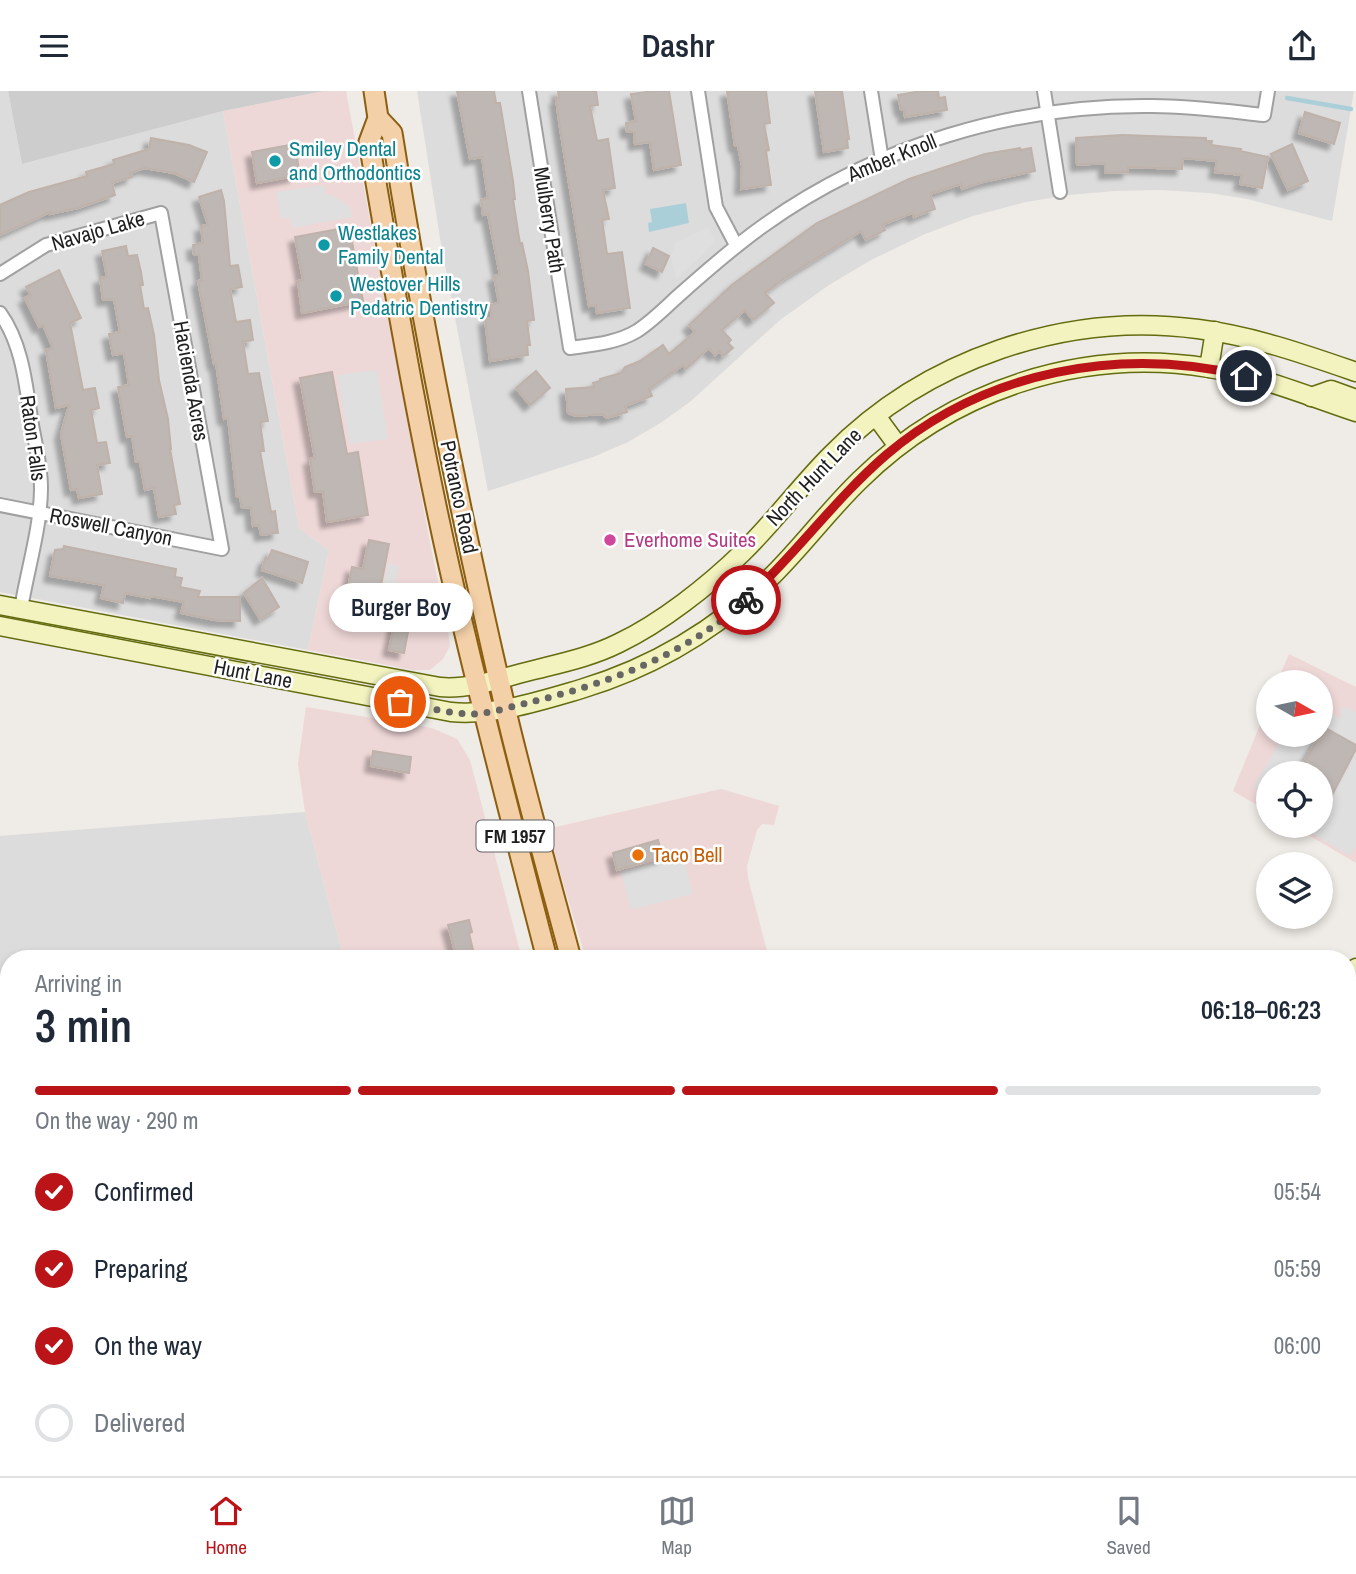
<!DOCTYPE html>
<meta charset="utf-8">
<style>
body{margin:0;font-family:"Archivo Narrow",sans-serif;background:#f6f6f7;color:#1f2937;height:100vh;display:flex;flex-direction:column;font-size:26px;white-space:nowrap}
*{box-sizing:border-box;margin:0}
p{font-size:23px;color:#747a83}
.icon{flex:none;width:38px;height:38px;fill:none;stroke:currentColor;stroke-width:2;stroke-linecap:round;stroke-linejoin:round}
.map{position:relative;flex:1;overflow:hidden}
.panel{position:absolute;left:0px;top:859px;width:1356px;height:527px;display:flex;flex-direction:column;background:#fff;border-radius:28px 28px 0 0;box-shadow:0 4px 10px #0003}
.panel>*{flex:none}
.needle{width:46px;rotate:99deg}
.fabs{position:absolute;left:1256px;top:579px;display:grid;gap:14px}
.fabs a{display:grid;place-items:center;width:77px;height:77px;border-radius:50%;background:#fff;box-shadow:0 4px 10px #0003;font-size:35px}
.pin{position:absolute;display:grid;place-items:center;width:60px;height:60px;color:#fff;margin:-30px;border:4px solid #fff;border-radius:50%;box-shadow:0 2px 7px #0007}
.courier{position:absolute;display:grid;place-items:center;width:70px;height:70px;margin:-35px;border:5px solid #ba1318;border-radius:50%;background:#fff;color:#222;box-shadow:0 2px 9px #0007}
.bubble{position:absolute;height:49px;border-radius:24px;background:#fff;box-shadow:0 4px 10px #0003;font-size:23px;font-weight:600;line-height:49px;text-align:center}
.summary em{font-style:normal;font-weight:600}
.summary div{display:flex;flex-direction:column-reverse}
.summary{display:flex;align-items:center;justify-content:space-between;height:119px;padding:0 35px}
h1{font-size:46px;font-weight:600;line-height:52px}
.bar{display:grid;grid-template-columns:repeat(4,1fr);gap:10px 7px;align-content:center;height:84px;padding:0 35px}
.bar i{height:9px;border-radius:5px;background:#e0e1e3}
.bar .active{background:#ba1318}
.bar p{grid-column:span 4}
ol{padding:0 35px;list-style:none}
li{display:flex;align-items:center;gap:21px;height:77px}
li p{margin-inline-start:auto}
li .icon{padding:7px;border-radius:50%;background:#ba1318;color:#fff;stroke-width:4}
li:last-child{color:#747a83}
li i{width:38px;height:38px;border:4px solid #e0e1e3;border-radius:50%}
header{display:flex;justify-content:space-between;align-items:center;height:91px;padding:0 35px;background:#fff;font-size:32px;font-weight:600}
.menu{display:flex;justify-content:space-around;align-items:center;height:98px;border-top:2px solid #e0e1e3;background:#fff;font-size:19px;color:#747a83}
.menu a{display:grid;justify-items:center;gap:4px}
.menu .active{color:#ba1318}
.map>svg:first-child{display:block}
</style>
<header><svg class="icon" aria-label="menu" viewBox="0 0 24 24"><path d="M4 6h16M4 12h16M4 18h16"/></svg>Dashr<svg class="icon" aria-label="share" viewBox="0 0 24 24"><path d="M12 15V3M7 8l5-5 5 5M5 13v7h14v-7"/></svg></header>
<div class="map">
<svg width="1356" height="1385" viewBox="0 0 1356 1385">
<defs>
<filter id="shadow"><feDropShadow dx="-6" dy="6" stdDeviation="2" flood-color="#0004"/></filter>
</defs>
<rect width="100%" height="100%" fill="#efebe6"/>
<g fill="#dddcdc">
<polygon points="0,0 8,0 22,73 223,20 299,437 329,459 308,559 0,501"/>
<polygon points="417,0 1354,0 1332,130 1247,108 1210,102 1159,99 1114,100 1069,104 1026,111 973,125 925,143 871,169 829,194 780,229 691,310 662,331 628,351 593,366 488,400 441,153"/>
<polygon points="305,721 344,868 9,868 9,1377 76,1377 88,1385 0,1385 0,745"/>
<polygon points="1356,1231 1356,1379 1348,1371 1348,1241"/>
</g>
<g fill="#eed7d7">
<polygon points="324,0 346,0 431,457 447,532 450,555 443,568 430,579 414,579 308,559 329,459 299,437 223,20"/>
<polygon points="1289,563 1356,596 1356,772 1293,735 1321,735 1321,682 1269,682 1269,721 1233,700 1269,612 1269,644 1321,644 1321,592 1277,591"/>
<polygon points="306,616 432,637 457,648 470,669 522,868 344,868 305,721 298,673"/>
<polygon points="721,698 779,715 774,734 762,733 757,739 747,775 748,787 769,868 586,868 547,738"/>
<polygon points="270,1377 655,1377 657,1385 262,1385"/>
<polygon points="1226,1377 1292,1377 1299,1385 1218,1385"/>
</g>
<polygon fill="#cdcdcd" points="8,0 324,0 223,20 22,73"/>
<g fill="#cbe4b1">
<polygon points="1348,1371 1356,1379 1356,1385 1299,1385 1292,1377 1348,1377"/>
<polygon points="76,1377 193,1377 195,1385 88,1385"/>
</g>
<g fill="#dfdfdf">
<polygon points="324,94 326,104 332,104 350,116 352,126 292,137 290,127 281,128 276,101"/>
<polygon points="707,136 715,148 713,154 676,188 671,165 675,152"/>
<polygon points="377,279 388,348 350,353 337,284"/>
<polygon points="388,472 399,475 392,516 380,514"/>
<polygon points="1341,616 1346,616 1356,621 1356,756 1351,765 1298,735 1321,735 1321,682 1269,682 1269,706 1253,697 1283,644 1321,644 1321,619 1341,627"/>
<polygon points="683,764 693,803 631,819 621,780"/>
</g>
<polygon fill="#abcfd8" points="686,112 689,132 649,141 648,132 652,131 650,118"/>
<g fill="none" stroke-linecap="round" stroke-linejoin="round">
<polyline stroke="#abcfd8" stroke-width="4.5" points="1287,7 1351,18"/>
</g>
<g fill="#bfb7b3" stroke="#bfb2aa" stroke-width="2" filter="url(#shadow)">
<polygon points="457,0 494,0 496,12 500,12 513,90 515,108 513,108 520,153 522,152 528,180 534,229 527,230 530,254 527,254 528,264 490,270 485,228 492,227 490,214 499,212 494,185 500,184 488,123 483,124 481,109 488,107 482,66 470,68"/>
<polygon points="558,0 596,0 598,14 590,15 597,50 608,48 615,97 603,99 609,128 602,129 607,163 622,161 630,217 597,222 596,214 589,215 560,37 556,8 559,8"/>
<polygon points="654,0 669,0 681,74 654,79 650,51 635,53 634,41 627,41 626,32 636,30 631,3"/>
<polygon points="727,0 766,0 770,32 764,33 769,59 766,60 771,94 741,98 742,75 738,55 735,55"/>
<polygon points="815,0 842,0 849,48 847,48 848,57 824,61"/>
<polygon points="921,0 938,0 939,7 945,6 947,19 905,26 904,19 901,19 898,4"/>
<polygon points="1305,21 1340,32 1334,53 1299,42"/>
<polygon points="1122,44 1206,47 1206,50 1212,50 1211,54 1241,58 1240,60 1268,66 1262,97 1240,93 1242,84 1215,81 1217,70 1183,67 1182,78 1128,76 1128,81 1105,82 1105,72 1077,74 1076,47"/>
<polygon points="151,47 189,54 207,61 194,91 174,82 144,77 130,82 132,86 112,92 115,104 78,117 50,123 50,121 0,144 0,114 29,101 87,85 86,81 114,73 113,69 149,58"/>
<polygon points="1292,53 1308,90 1288,99 1271,63"/>
<polygon points="290,54 291,61 296,60 299,79 294,79 295,85 257,92 252,61"/>
<polygon points="1020,57 1021,59 1031,57 1035,80 983,91 962,98 961,93 930,103 935,118 914,126 912,122 882,134 885,139 866,149 861,140 785,187 765,202 774,212 753,229 745,219 722,239 731,249 728,252 733,257 723,265 719,260 715,264 709,257 686,278 683,274 649,298 652,305 625,315 627,321 607,327 602,323 576,325 568,322 566,298 594,296 593,292 600,290 600,288 621,282 625,276 640,270 663,254 669,263 695,241 689,234 733,193 817,132 909,88 985,63"/>
<polygon points="221,99 224,110 230,175 238,174 242,196 230,198 236,231 250,229 253,249 243,251 248,283 259,282 264,309 268,330 260,331 264,360 260,360 271,421 275,420 278,442 261,444 259,434 253,435 251,416 242,417 240,406 237,406 228,327 224,328 216,272 214,273 198,190 202,189 199,164 194,164 193,154 203,152 201,135 208,134 199,106"/>
<polygon points="344,137 344,140 350,140 363,210 302,222 298,190 303,189 295,146"/>
<polygon points="126,155 128,165 137,164 141,181 143,194 140,194 144,218 148,217 154,244 159,289 168,328 171,358 170,358 180,413 174,414 176,423 159,426 154,397 145,399 140,371 136,371 132,345 127,346 118,296 129,294 124,262 113,264 109,243 120,241 114,208 103,209 100,187 107,186 102,160"/>
<polygon points="653,157 669,165 662,181 646,173"/>
<polygon points="59,179 81,227 70,232 83,299 95,297 99,317 91,319 97,352 106,351 110,372 97,374 102,403 79,407 77,398 71,399 61,343 69,314 56,317 46,259 53,257 43,234 39,236 25,207 31,204 26,196"/>
<polygon points="536,280 550,297 530,314 516,297"/>
<polygon points="332,281 347,363 358,361 368,424 327,431 323,400 315,401 310,368 315,367 300,287"/>
<polygon points="369,449 389,453 377,515 346,509 352,476 363,478"/>
<polygon points="64,455 176,478 175,486 182,487 180,496 200,500 198,506 240,506 240,530 215,529 181,522 184,511 151,505 150,507 125,502 123,512 101,507 104,494 50,485 55,459 63,458"/>
<polygon points="272,459 308,471 302,492 262,479 265,468 268,468"/>
<polygon points="262,487 279,516 260,528 244,502"/>
<polygon points="401,500 415,503 404,562 389,559"/>
<polygon points="1324,636 1356,654 1356,658 1321,725 1321,682 1298,682"/>
<polygon points="373,660 411,666 409,682 371,675"/>
<polygon points="658,749 663,766 617,779 613,762"/>
<polygon points="469,829 472,841 469,842 475,868 457,868 448,834"/>
</g>
<g fill="none" stroke-linecap="round" stroke-linejoin="round">
<defs>
<g id="minor">
<path d="M529,0L570,257C592,254 617,252 637,240C651,231 664,218 677,206C705,181 732,157 763,135C874,55 1016,13 1153,15C1190,15 1227,20 1264,24L1268,0"/>
<polyline points="698,0 716,116 736,154"/>
<polyline points="871,0 882,69"/>
<polyline points="1044,0 1060,101"/>
<polyline points="0,183 46,154 161,122 222,458 0,414"/>
<path d="M0,222C23,254 26,296 32,334C36,355 41,376 41,397C41,436 27,480 21,518"/>
</g>
<g id="secondary">
<polyline points="1209,277 1215,240"/>
<polyline points="1311,306 1331,299 1356,308"/>
<polyline points="876,325 898,355"/>
<path d="M0,514L440,596C472,599 507,585 538,578C566,571 593,565 619,552C661,532 708,495 742,462C774,431 800,395 831,364C925,268 1066,220 1198,238C1253,245 1304,263 1356,281"/>
<path d="M0,535L451,621C494,625 540,610 581,598C654,576 719,537 774,483C804,453 829,419 860,389C951,299 1082,256 1209,277C1260,285 1308,305 1356,321"/>
<polyline points="1348,890 1356,877"/>
<polyline points="1348,1200 1356,1190"/>
<polyline points="891,1385 901,1377"/>
<polyline points="1169,1385 1178,1377"/>
</g>
<g id="primary">
<path d="M374,0L378,27L369,51C397,214 425,378 464,539C490,649 519,759 547,868"/>
<path d="M378,27L392,42C423,240 463,437 509,633C528,711 550,790 571,868"/>
<polyline points="680,1377 682,1385"/>
<polyline points="705,1377 707,1385"/>
</g>
<g id="motorway">
<polyline points="1348,1011 1356,999"/>
<polyline points="1348,1083 1356,1072"/>
<polyline points="1348,1158 1356,1150"/>
<polyline points="965,1385 972,1377"/>
<polyline points="1007,1385 1015,1377"/>
<polyline points="1071,1385 1079,1377"/>
<polyline points="1119,1385 1127,1377"/>
</g>
</defs>
<use href="#minor" stroke="#a0a0a0" stroke-width="16"/>
<use href="#secondary" stroke="#646c10" stroke-width="21"/>
<use href="#primary" stroke="#8b5f0f" stroke-width="23"/>
<use href="#motorway" stroke="#ca366c" stroke-width="26"/>
<use href="#minor" stroke="#fff" stroke-width="12"/>
<use href="#secondary" stroke="#f2f3bf" stroke-width="18"/>
<use href="#primary" stroke="#f3d0a7" stroke-width="19"/>
<use href="#motorway" stroke="#de95a4" stroke-width="23"/>
</g>
<g fill="none" stroke-linecap="round" stroke-linejoin="round">
<path stroke="#686665" stroke-width="7" stroke-dasharray="0 12.6" d="M400,611C424,616 450,623 474,623C493,622 513,615 531,611C609,592 686,564 746,509"/>
<path stroke="#ba1318" stroke-width="9" d="M746,509C795,464 835,408 886,364C986,279 1121,255 1246,285"/>
</g>
<g fill="#0f9aa8" stroke="#fff" stroke-width="2.5">
<circle cx="275" cy="70" r="7"/>
<circle cx="324" cy="154" r="7"/>
<circle cx="336" cy="205" r="7"/>
</g>
<circle fill="#d1479c" stroke="#fff" stroke-width="2.5" cx="610" cy="449" r="7"/>
<circle fill="#e8710a" stroke="#fff" stroke-width="2.5" cx="638" cy="764" r="7"/>
<g text-anchor="middle" stroke-width="5" stroke-linejoin="round" paint-order="stroke">
<rect fill="#fff" stroke="#626262" stroke-width="2" x="476.5" y="729.5" width="77" height="31" rx="5"/>
<g font-size="19" font-weight="bold" fill="#1f1f1f">
<text x="515" y="752">FM 1957</text>
</g>
<g font-size="21" fill="#0d838f" stroke="#fff" text-anchor="start">
<text x="289" y="65">Smiley Dental<tspan x="289" dy="24">and Orthodontics</tspan></text>
<text x="338" y="149">Westlakes<tspan x="338" dy="24">Family Dental</tspan></text>
<text x="350" y="200">Westover Hills<tspan x="350" dy="24">Pedatric Dentistry</tspan></text>
</g>
<g font-size="21" fill="#1f1f1f" stroke="#fff">
<text transform="translate(892 67) rotate(-22)" y="7">Amber Knoll</text>
<text transform="translate(549 129) rotate(81)" y="7">Mulberry Path</text>
<text transform="translate(98 140) rotate(-16)" y="7">Navajo Lake</text>
<text transform="translate(191 290) rotate(80)" y="7">Hacienda Acres</text>
<text transform="translate(33 347) rotate(82)" y="7">Raton Falls</text>
<text transform="translate(814 386) rotate(-46)" y="7">North Hunt Lane</text>
<text transform="translate(459 406) rotate(78)" y="7">Potranco Road</text>
<text transform="translate(111 436) rotate(11)" y="7">Roswell Canyon</text>
<text transform="translate(253 583) rotate(11)" y="7">Hunt Lane</text>
</g>
<g font-size="21" fill="#b23c85" stroke="#fff" text-anchor="start">
<text x="624" y="456">Everhome Suites</text>
</g>
<g font-size="21" fill="#c56008" stroke="#fff" text-anchor="start">
<text x="652" y="771">Taco Bell</text>
</g>
</g>
</svg>
<div class="fabs">
<a><svg class="needle" viewBox="-14 -14 28 28"><path d="M0-13l5 13h-10z" fill="#e53935"/><path d="M0 13l5-13h-10z" fill="#747a83"/></svg></a>
<a><svg class="icon" aria-label="locate" viewBox="0 0 24 24"><circle cx="12" cy="12" r="6"/><path d="M12 2v4M12 18v4M2 12h4M18 12h4"/></svg></a>
<a><svg class="icon" aria-label="layers" viewBox="0 0 24 24"><path d="M12 4l9 5-9 5-9-5zM3 14l9 5 9-5"/></svg></a>
</div>
<div class="pin" style="left:400px;top:611px;background:#ea580c"><svg class="icon" aria-label="bag" viewBox="0 0 24 24"><path d="M5 8h14l-1 12H6zM9 8a3 3 0 0 1 6 0"/></svg></div>
<div class="pin" style="left:1246px;top:285px;background:#1f2937"><svg class="icon" aria-label="home" viewBox="0 0 24 24"><path d="M3 11l9-7 9 7M6 9v11h12V9"/></svg></div>
<div class="courier" style="left:746px;top:509px"><svg class="icon" aria-label="bike" viewBox="0 0 24 24"><circle cx="6" cy="16" r="4"/><circle cx="18" cy="16" r="4"/><path d="M6 16l4-8h5l3 8M10 8l3 8H6M13 5h3"/></svg></div>
<div class="bubble" style="left:329px;top:492px;width:144px">Burger Boy</div>
<section class="panel">
<div class="summary"><div><h1>3 min</h1><p>Arriving in</p></div><em>06:18–06:23</em></div>
<div class="bar"><i class="active"></i><i class="active"></i><i class="active"></i><i></i><p>On the way · 290 m</p></div>
<ol>
<li><svg class="icon" aria-label="check" viewBox="0 0 24 24"><path d="M5 12l5 5 9-10"/></svg>Confirmed<p>05:54</p></li>
<li><svg class="icon" aria-label="check" viewBox="0 0 24 24"><path d="M5 12l5 5 9-10"/></svg>Preparing<p>05:59</p></li>
<li><svg class="icon" aria-label="check" viewBox="0 0 24 24"><path d="M5 12l5 5 9-10"/></svg>On the way<p>06:00</p></li>
<li><i></i>Delivered</li>
</ol>
</section>
</div>
<nav class="menu">
<a class="active"><svg class="icon" aria-label="home" viewBox="0 0 24 24"><path d="M3 11l9-7 9 7M6 9v11h12V9"/></svg>Home</a>
<a><svg class="icon" aria-label="map" viewBox="0 0 24 24"><path d="M3 6l6-2 6 2 6-2v14l-6 2-6-2-6 2zM9 4v14M15 6v14"/></svg>Map</a>
<a><svg class="icon" aria-label="saved" viewBox="0 0 24 24"><path d="M7 4h10v16l-5-4-5 4z"/></svg>Saved</a>
</nav>
